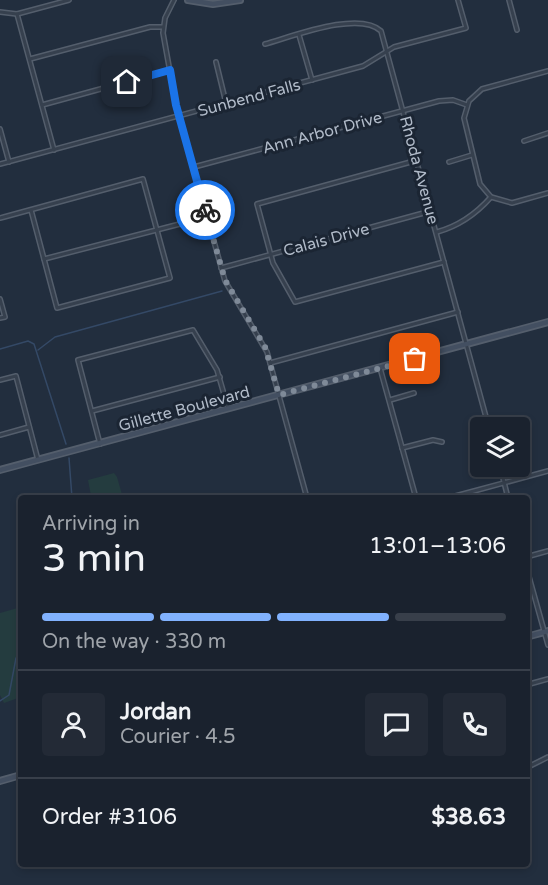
<!DOCTYPE html>
<meta charset="utf-8">
<style>
body{margin:0;font-family:"Varela Round",sans-serif;background:#232a36;color:#f1f3f6;height:100vh;display:flex;flex-direction:column;font-size:22px;white-space:nowrap}
*{box-sizing:border-box;margin:0}
p{font-size:20px;color:#9fa4aa}
.icon{flex:none;width:33px;height:33px;fill:none;stroke:currentColor;stroke-width:2;stroke-linecap:round;stroke-linejoin:round}
.map{position:relative;flex:1;overflow:hidden}
.details{position:absolute;left:18px;top:495px;width:512px;height:372px;display:flex;flex-direction:column;background:#1a222e;border-radius:6px;box-shadow:0 3px 9px #0003,0 0 0 2px #383f4a}
.details>*{flex:none}
.tools{position:absolute;left:470px;top:417px;display:grid;gap:12px}
.tools a{display:grid;place-items:center;width:60px;height:60px;border-radius:6px;background:#1a222e;box-shadow:0 3px 9px #0003,0 0 0 2px #383f4a;font-size:30px}
.pin{position:absolute;display:grid;place-items:center;width:51px;height:51px;color:#fff;margin:-26px;border-radius:12px;box-shadow:0 3px 9px #0006}
.courier{position:absolute;display:grid;place-items:center;width:60px;height:60px;margin:-30px;border:4px solid #1a73e8;border-radius:50%;background:#fff;color:#222;box-shadow:0 2px 8px #0007}
.summary em{font-style:normal;font-weight:600}
.summary div{display:flex;flex-direction:column-reverse}
.summary{display:flex;align-items:center;justify-content:space-between;height:102px;padding:0 24px}
h1{font-size:39px;font-weight:600;line-height:45px}
.bar{display:grid;grid-template-columns:repeat(4,1fr);gap:9px 6px;align-content:center;height:72px;padding:0 24px}
.bar i{height:8px;border-radius:4px;background:#383f4a}
.bar .active{background:#81b2fe}
.bar p{grid-column:span 4}
.line{display:flex;align-items:center;gap:15px;padding:0 24px;border-top:2px solid #383f4a}
.line div{flex:1}
.round{display:grid;place-items:center;flex:none;width:63px;height:63px;border-radius:6px;background:#232a36}
.map>svg:first-child{display:block}
</style>
<div class="map">
<svg width="548" height="885" viewBox="0 0 548 885">
<rect width="100%" height="100%" fill="#222e3e"/>
<g fill="#243c3f">
<polygon points="114,473 117,477 123,498 91,496 88,480"/>
<polygon points="21,607 21,697 4,703 0,695 0,613"/>
</g>
<g fill="none" stroke-linecap="round" stroke-linejoin="round">
<g stroke="#344966" stroke-width="1.5">
<polyline points="0,349 28,341 34,344 66,444"/>
<polyline points="38,350 55,337 222,291"/>
<polyline points="69,458 72,498"/>
<polyline points="0,701 9,695 16,658 21,654"/>
</g>
<defs>
<g id="street">
<polyline points="174,0 165,18 163,33 176,105 225,281 267,352 307,498"/>
<polyline points="509,0 517,30"/>
<polyline points="0,12 17,14 69,0"/>
<polyline points="17,14 54,150"/>
<polyline points="299,35 312,80"/>
<path d="M265,44C291,37 359,10 381,31L489,428"/>
<polyline points="30,59 150,27 163,27"/>
<polyline points="216,62 226,103"/>
<polyline points="548,71 482,89 469,101 464,118 480,184 491,197 512,203 548,193"/>
<polyline points="42,105 170,70"/>
<polyline points="0,129 9,162"/>
<polyline points="524,141 548,133"/>
<polyline points="418,160 257,204 273,263 295,302 444,262"/>
<polyline points="449,162 472,155"/>
<polyline points="0,164 363,66 394,47 466,28 458,0"/>
<polyline points="194,167 439,101 453,100 467,105"/>
<polyline points="0,218 4,217 143,179 170,278 57,308 31,210"/>
<path d="M437,232C459,226 476,214 491,197"/>
<polyline points="44,259 207,217"/>
<polyline points="221,268 431,211"/>
<polyline points="0,299 5,317 0,318"/>
<polyline points="270,363 458,312"/>
<polyline points="380,368 416,498"/>
<polyline points="0,380 16,376 38,460"/>
<polyline points="390,400 414,393"/>
<polyline points="92,411 220,377"/>
<polyline points="0,435 29,427"/>
<polyline points="100,444 78,360 193,330 217,370 228,408"/>
<polyline points="402,448 433,440 442,442"/>
<polyline points="500,466 508,498"/>
<polyline points="448,498 548,471"/>
<polyline points="526,557 548,551"/>
<polyline points="526,566 548,645"/>
<polyline points="526,685 548,679"/>
<polyline points="526,768 548,757"/>
</g>
<g id="secondary">
<polyline points="188,0 213,4 240,0"/>
<polyline points="0,470 548,322"/>
<polyline points="526,637 548,631"/>
<polyline points="0,781 21,775"/>
</g>
</defs>
<use href="#street" stroke="#545e6c" stroke-width="6"/>
<use href="#secondary" stroke="#545e6c" stroke-width="8"/>
<use href="#street" stroke="#36404e" stroke-width="3"/>
<use href="#secondary" stroke="#434f61" stroke-width="4.5"/>
</g>
<g fill="none" stroke-linecap="round" stroke-linejoin="round">
<polyline stroke="#7f8a98" stroke-width="6" stroke-dasharray="0 10.8" points="205,210 225,280 265,347 279,395 415,359"/>
<polyline stroke="#1a73e8" stroke-width="8" points="127,82 170,70 176,105 205,210"/>
</g>
<g text-anchor="middle" stroke-width="6" stroke-linejoin="round" paint-order="stroke">
<g font-size="16" fill="#b1bbc9" stroke="#1b2533">
<text transform="translate(249 97) rotate(-15)" y="6">Sunbend Falls</text>
<text transform="translate(322 132) rotate(-15)" y="6">Ann Arbor Drive</text>
<text transform="translate(420 170) rotate(75)" y="6">Rhoda Avenue</text>
<text transform="translate(326 239) rotate(-15)" y="6">Calais Drive</text>
<text transform="translate(184 408) rotate(-15)" y="6">Gillette Boulevard</text>
</g>
</g>
</svg>
<div class="tools">
<a><svg class="icon" aria-label="layers" viewBox="0 0 24 24"><path d="M12 4l9 5-9 5-9-5zM3 14l9 5 9-5"/></svg></a>
</div>
<div class="pin" style="left:415px;top:359px;background:#ea580c"><svg class="icon" aria-label="bag" viewBox="0 0 24 24"><path d="M5 8h14l-1 12H6zM9 8a3 3 0 0 1 6 0"/></svg></div>
<div class="pin" style="left:127px;top:82px;background:#1f2937"><svg class="icon" aria-label="home" viewBox="0 0 24 24"><path d="M3 11l9-7 9 7M6 9v11h12V9"/></svg></div>
<div class="courier" style="left:205px;top:210px"><svg class="icon" aria-label="bike" viewBox="0 0 24 24"><circle cx="6" cy="16" r="4"/><circle cx="18" cy="16" r="4"/><path d="M6 16l4-8h5l3 8M10 8l3 8H6M13 5h3"/></svg></div>
<section class="details">
<div class="summary"><div><h1>3 min</h1><p>Arriving in</p></div><em>13:01–13:06</em></div>
<div class="bar"><i class="active"></i><i class="active"></i><i class="active"></i><i></i><p>On the way · 330 m</p></div>
<div class="line" style="height:108px"><a class="round"><svg class="icon" aria-label="person" viewBox="0 0 24 24"><circle cx="12" cy="8" r="4"/><path d="M4 21q1-7 8-7t8 7"/></svg></a><div><b>Jordan</b><p>Courier · 4.5</p></div><a class="round"><svg class="icon" aria-label="chat" viewBox="0 0 24 24"><path d="M4 5h16v11H9l-5 4z"/></svg></a><a class="round"><svg class="icon" aria-label="phone" viewBox="0 0 24 24"><path d="M5 4h4l2 5-3 2q2 4 5 5l2-3 5 2v4C11 20 4 13 5 4z"/></svg></a></div>
<div class="line" style="height:78px"><div>Order #3106</div><b>$38.63</b></div>
</section>
</div>
